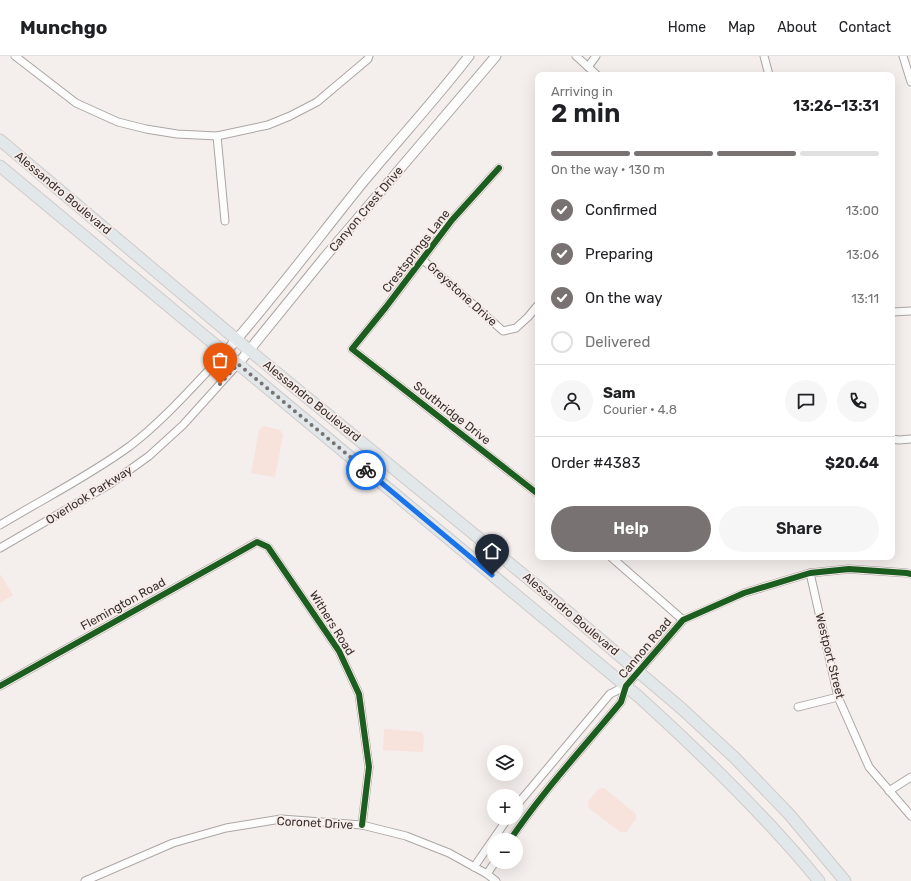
<!DOCTYPE html>
<meta charset="utf-8">
<style>
body{margin:0;font-family:Rubik,sans-serif;background:#f6f6f6;color:#202124;height:100vh;display:flex;flex-direction:column;font-size:15px;white-space:nowrap}
*{box-sizing:border-box;margin:0}
p{font-size:13px;color:#757577}
.icon{flex:none;width:22px;height:22px;fill:none;stroke:currentColor;stroke-width:2;stroke-linecap:round;stroke-linejoin:round}
.map{position:relative;flex:1;overflow:hidden}
.panel{position:absolute;left:535px;top:16px;width:360px;height:488px;display:flex;flex-direction:column;background:#fff;border-radius:8px;box-shadow:0 4px 16px #0002}
.panel>*{flex:none}
.fabs{position:absolute;left:487px;top:689px;display:grid;gap:8px}
.fabs a{display:grid;place-items:center;width:36px;height:36px;border-radius:50%;background:#fff;box-shadow:0 4px 16px #0002;font-size:20px}
.pin{position:absolute;display:grid;place-items:center;width:34px;height:34px;color:#fff;margin:-41px -17px;border-radius:50% 50% 50% 0;rotate:-45deg;box-shadow:0 0 4px #0007}
.pin .icon{rotate:45deg}
.courier{position:absolute;display:grid;place-items:center;width:40px;height:40px;margin:-20px;border:3px solid #1a73e8;border-radius:50%;background:#fff;color:#222;box-shadow:0 1px 5px #0007}
.summary em{font-style:normal;font-weight:600}
.summary div{display:flex;flex-direction:column-reverse}
.summary{display:flex;align-items:center;justify-content:space-between;height:68px;padding:0 16px}
h1{font-size:26px;font-weight:600;line-height:30px}
.bar{display:grid;grid-template-columns:repeat(4,1fr);gap:6px 4px;align-content:center;height:48px;padding:0 16px}
.bar i{height:5px;border-radius:3px;background:#e0e0e0}
.bar .on{background:#787372}
.bar p{grid-column:span 4}
.line{display:flex;align-items:center;gap:10px;padding:0 16px;border-top:1px solid #e0e0e0}
.line div{flex:1}
.round{display:grid;place-items:center;flex:none;width:42px;height:42px;border-radius:21px;background:#f6f6f6}
ol{padding:0 16px;list-style:none}
li{display:flex;align-items:center;gap:12px;height:44px}
li p{margin-inline-start:auto}
li .icon{padding:4px;border-radius:50%;background:#787372;color:#fff;stroke-width:4}
li:last-child{color:#757577}
li i{width:22px;height:22px;border:2px solid #e0e0e0;border-radius:50%}
.primary-button{display:flex;gap:8px;margin-top:auto;padding:8px 16px}
.primary-button a{flex:1;height:46px;border-radius:24px;background:#787372;color:#fff;font-size:16px;font-weight:600;line-height:46px;text-align:center}
.primary-button a+a{background:#f6f6f6;color:#202124}
header{display:flex;align-items:center;gap:24px;box-sizing:border-box;height:56px;padding:0 20px;background:#fff;border-bottom:1px solid #e0e0e0}
header strong{font-size:19px}
nav{display:flex;gap:22px;margin-inline-start:auto;font-size:14px}
.map>svg:first-child{display:block}
</style>
<header>
<strong>Munchgo</strong>
<nav><a>Home</a><a>Map</a><a>About</a><a>Contact</a></nav>
</header>
<div class="map">
<svg width="911" height="825" viewBox="0 0 911 825">
<rect width="100%" height="100%" fill="#f4eeec"/>
<g fill="#f8e2dc">
<polygon points="264,370 280,374 283,379 275,421 251,417 259,374"/>
<polygon points="0,519 1,519 13,539 0,547"/>
<polygon points="385,673 422,676 424,680 423,696 383,694 384,674"/>
<polygon points="604,732 636,758 636,763 626,776 620,776 589,752 588,746 598,733"/>
</g>
<g fill="none" stroke-linecap="round" stroke-linejoin="round">
<defs>
<g id="minor">
<polyline points="15,0 76,47 118,66 146,73 177,78 217,80 268,69 290,60 317,46 368,3 369,0"/>
<polyline points="576,0 597,19"/>
<polyline points="764,0 769,19"/>
<polyline points="903,0 911,26"/>
<polyline points="588,11 596,0"/>
<polyline points="217,80 225,165"/>
<polyline points="499,112 452,164 386,251 352,293 538,438"/>
<polyline points="422,203 503,275 516,272 528,261 538,249"/>
<polyline points="892,256 911,255"/>
<polyline points="892,383 899,384 911,383"/>
<path d="M0,469C43,443 89,420 130,390C165,363 194,329 225,297"/>
<polyline points="0,492 110,428 149,400 183,369 238,308"/>
<polyline points="611,501 683,564"/>
<polyline points="810,517 838,641 869,711 911,760"/>
<polyline points="0,630 257,486 268,491 339,595 359,638 369,711 362,769"/>
<polyline points="798,651 838,641"/>
<polyline points="889,735 911,721"/>
<polyline points="516,750 610,638 626,630"/>
<path d="M510,784C542,736 584,691 621,646L626,630L683,564L744,537L810,517L849,513L907,517L911,518"/>
<polyline points="474,811 508,762"/>
<polyline points="487,818 495,806"/>
<polyline points="85,825 173,787 226,772 281,763 362,769 406,780 449,797 487,818 496,825"/>
</g>
<g id="secondary">
<path d="M225,297C274,241 318,182 364,125C399,83 436,43 469,0"/>
<polyline points="238,308 324,202 496,0"/>
</g>
<g id="primary">
<polyline points="0,84 249,294 547,538 681,652 735,702 789,758 845,825"/>
<path d="M0,110L639,641C703,699 764,758 819,825"/>
</g>
</defs>
<use href="#minor" stroke="#aba6a4" stroke-width="9"/>
<use href="#secondary" stroke="#aba6a4" stroke-width="11"/>
<use href="#primary" stroke="#cfcbca" stroke-width="13"/>
<use href="#minor" stroke="#fdfcfc" stroke-width="7"/>
<use href="#secondary" stroke="#fdfcfc" stroke-width="9"/>
<use href="#primary" stroke="#e2e7ea" stroke-width="11"/>
<defs>
<g id="cycleway">
<polyline points="499,112 452,164 386,251 352,293 538,438"/>
<polyline points="0,630 257,486 268,491 339,595 359,638 369,711 362,769"/>
<path d="M510,784C542,736 584,691 621,646L626,630L683,564L744,537L810,517L849,513L907,517L911,518"/>
</g>
</defs>
<use href="#cycleway" stroke="#f8ece8" stroke-width="8"/>
<use href="#cycleway" stroke="#1b5e20" stroke-width="6"/>
</g>
<g fill="none" stroke-linecap="round" stroke-linejoin="round">
<polyline stroke="#787372" stroke-width="4" stroke-dasharray="0 7.2" points="220,328 238,308 366,414"/>
<polyline stroke="#1a73e8" stroke-width="5" points="366,414 492,519"/>
</g>
<g text-anchor="middle" stroke-width="3.5" stroke-linejoin="round" paint-order="stroke">
<g font-size="12" fill="#363130" stroke="#f8ece8">
<text transform="translate(63 137) rotate(40)" y="4">Alessandro Boulevard</text>
<text transform="translate(366 153) rotate(-50)" y="4">Canyon Crest Drive</text>
<text transform="translate(416 195) rotate(-52)" y="4">Crestsprings Lane</text>
<text transform="translate(462 238) rotate(42)" y="4">Greystone Drive</text>
<text transform="translate(312 345) rotate(39)" y="4">Alessandro Boulevard</text>
<text transform="translate(452 357) rotate(38)" y="4">Southridge Drive</text>
<text transform="translate(89 439) rotate(-32)" y="4">Overlook Parkway</text>
<text transform="translate(123 548) rotate(-29)" y="4">Flemington Road</text>
<text transform="translate(571 558) rotate(40)" y="4">Alessandro Boulevard</text>
<text transform="translate(332 567) rotate(58)" y="4">Withers Road</text>
<text transform="translate(645 592) rotate(-50)" y="4">Cannon Road</text>
<text transform="translate(830 600) rotate(76)" y="4">Westport Street</text>
<text transform="translate(315 767) rotate(3)" y="4">Coronet Drive</text>
</g>
</g>
</svg>
<div class="fabs">
<a><svg class="icon" aria-label="layers" viewBox="0 0 24 24"><path d="M12 4l9 5-9 5-9-5zM3 14l9 5 9-5"/></svg></a>
<a>+</a>
<a>−</a>
</div>
<div class="pin" style="left:220px;top:328px;background:#ea580c"><svg class="icon" aria-label="bag" viewBox="0 0 24 24"><path d="M5 8h14l-1 12H6zM9 8a3 3 0 0 1 6 0"/></svg></div>
<div class="pin" style="left:492px;top:519px;background:#1f2937"><svg class="icon" aria-label="home" viewBox="0 0 24 24"><path d="M3 11l9-7 9 7M6 9v11h12V9"/></svg></div>
<div class="courier" style="left:366px;top:414px"><svg class="icon" aria-label="bike" viewBox="0 0 24 24"><circle cx="6" cy="16" r="4"/><circle cx="18" cy="16" r="4"/><path d="M6 16l4-8h5l3 8M10 8l3 8H6M13 5h3"/></svg></div>
<section class="panel">
<div class="summary"><div><h1>2 min</h1><p>Arriving in</p></div><em>13:26–13:31</em></div>
<div class="bar"><i class="on"></i><i class="on"></i><i class="on"></i><i></i><p>On the way · 130 m</p></div>
<ol>
<li><svg class="icon" aria-label="check" viewBox="0 0 24 24"><path d="M5 12l5 5 9-10"/></svg>Confirmed<p>13:00</p></li>
<li><svg class="icon" aria-label="check" viewBox="0 0 24 24"><path d="M5 12l5 5 9-10"/></svg>Preparing<p>13:06</p></li>
<li><svg class="icon" aria-label="check" viewBox="0 0 24 24"><path d="M5 12l5 5 9-10"/></svg>On the way<p>13:11</p></li>
<li><i></i>Delivered</li>
</ol>
<div class="line" style="height:72px"><a class="round"><svg class="icon" aria-label="person" viewBox="0 0 24 24"><circle cx="12" cy="8" r="4"/><path d="M4 21q1-7 8-7t8 7"/></svg></a><div><b>Sam</b><p>Courier · 4.8</p></div><a class="round"><svg class="icon" aria-label="chat" viewBox="0 0 24 24"><path d="M4 5h16v11H9l-5 4z"/></svg></a><a class="round"><svg class="icon" aria-label="phone" viewBox="0 0 24 24"><path d="M5 4h4l2 5-3 2q2 4 5 5l2-3 5 2v4C11 20 4 13 5 4z"/></svg></a></div>
<div class="line" style="height:52px"><div>Order #4383</div><b>$20.64</b></div>
<div class="primary-button"><a>Help</a><a>Share</a></div>
</section>
</div>
